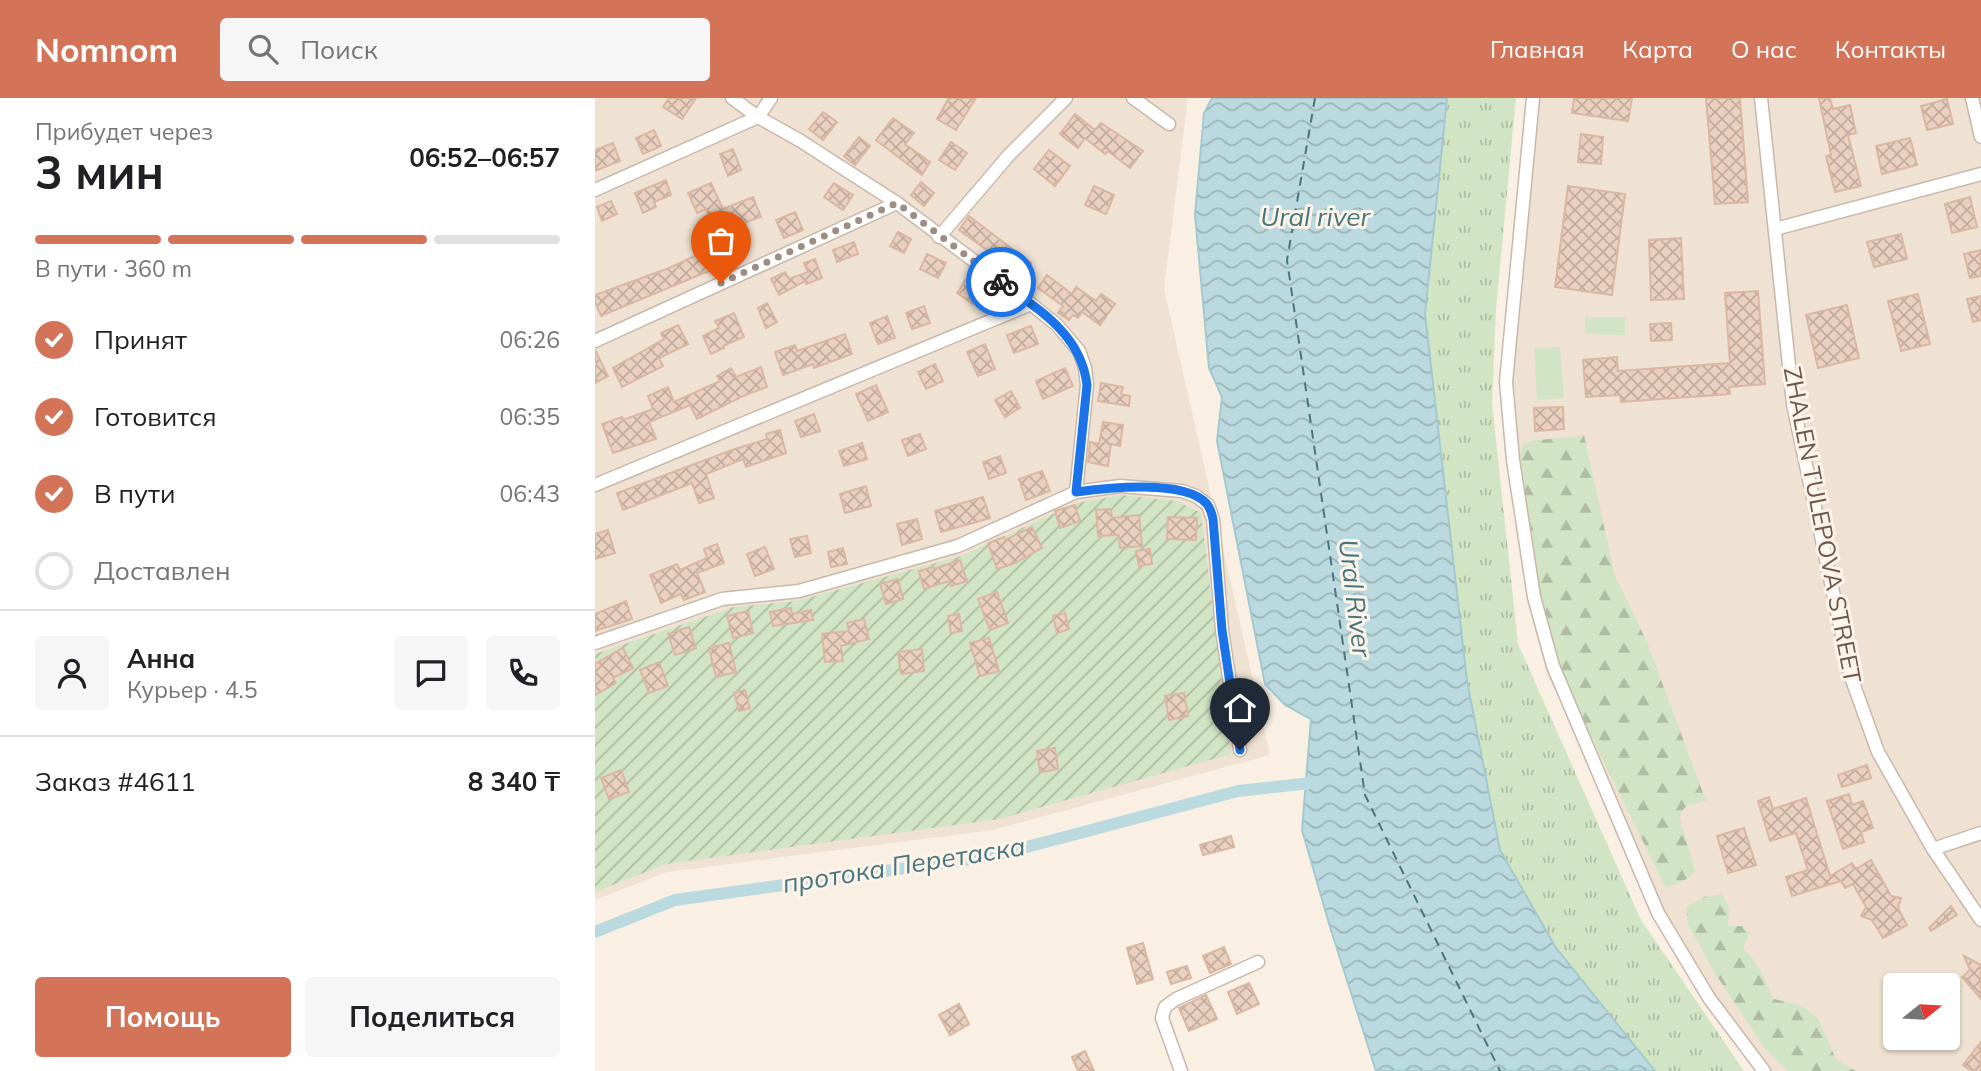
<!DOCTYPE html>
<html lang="ru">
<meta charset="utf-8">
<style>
body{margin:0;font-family:Mulish,sans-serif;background:#f6f6f6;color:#202124;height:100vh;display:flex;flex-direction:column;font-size:26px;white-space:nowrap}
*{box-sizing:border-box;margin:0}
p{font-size:23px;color:#757577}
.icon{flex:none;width:38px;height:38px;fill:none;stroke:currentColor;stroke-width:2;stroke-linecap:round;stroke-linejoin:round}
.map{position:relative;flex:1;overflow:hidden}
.side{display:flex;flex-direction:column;background:#fff;width:595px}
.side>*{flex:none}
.needle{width:46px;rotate:72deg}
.controls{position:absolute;left:1288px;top:875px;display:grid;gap:14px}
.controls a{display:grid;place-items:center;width:77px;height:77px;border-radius:7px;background:#fff;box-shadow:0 2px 5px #0004;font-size:35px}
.pin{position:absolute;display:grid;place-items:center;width:60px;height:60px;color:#fff;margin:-72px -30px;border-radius:50% 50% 50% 0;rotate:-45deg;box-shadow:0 0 7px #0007}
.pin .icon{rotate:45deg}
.courier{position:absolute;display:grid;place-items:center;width:70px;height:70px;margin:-35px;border:5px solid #1a73e8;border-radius:50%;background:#fff;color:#222;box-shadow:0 2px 9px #0007}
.head em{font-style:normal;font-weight:700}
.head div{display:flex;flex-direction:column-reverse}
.head{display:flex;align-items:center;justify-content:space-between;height:119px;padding:0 35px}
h1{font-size:46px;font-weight:700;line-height:52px}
.bar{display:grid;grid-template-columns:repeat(4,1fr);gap:10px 7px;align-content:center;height:84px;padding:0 35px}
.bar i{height:9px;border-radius:5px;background:#e0e0e0}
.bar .current{background:#d37358}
.bar p{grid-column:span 4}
.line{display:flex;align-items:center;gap:18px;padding:0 35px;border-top:2px solid #e0e0e0}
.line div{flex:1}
.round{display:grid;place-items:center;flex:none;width:74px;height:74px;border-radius:7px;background:#f6f6f6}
ol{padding:0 35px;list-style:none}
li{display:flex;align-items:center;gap:21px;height:77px}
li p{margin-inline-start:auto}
li .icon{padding:7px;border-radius:50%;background:#d37358;color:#fff;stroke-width:4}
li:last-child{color:#757577}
li i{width:38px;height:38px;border:4px solid #e0e0e0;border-radius:50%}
.action{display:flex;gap:14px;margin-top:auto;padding:14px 35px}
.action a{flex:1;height:80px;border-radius:7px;background:#d37358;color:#fff;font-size:28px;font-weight:700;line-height:80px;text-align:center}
.action a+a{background:#f6f6f6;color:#202124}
header{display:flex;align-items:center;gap:42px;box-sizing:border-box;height:98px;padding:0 35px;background:#d37358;color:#fff}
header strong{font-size:33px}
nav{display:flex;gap:38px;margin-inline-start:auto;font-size:24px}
.search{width:490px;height:63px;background:#f6f6f6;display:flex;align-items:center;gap:18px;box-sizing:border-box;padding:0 24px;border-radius:7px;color:#757577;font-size:26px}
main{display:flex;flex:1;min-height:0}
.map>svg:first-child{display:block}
</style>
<header>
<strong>Nomnom</strong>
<div class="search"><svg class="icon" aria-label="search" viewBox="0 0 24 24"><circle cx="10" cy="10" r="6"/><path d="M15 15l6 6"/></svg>Поиск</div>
<nav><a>Главная</a><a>Карта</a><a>О нас</a><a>Контакты</a></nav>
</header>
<main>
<section class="side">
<div class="head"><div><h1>3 мин</h1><p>Прибудет через</p></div><em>06:52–06:57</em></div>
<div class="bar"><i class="current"></i><i class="current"></i><i class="current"></i><i></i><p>В пути · 360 m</p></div>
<ol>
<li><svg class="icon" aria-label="check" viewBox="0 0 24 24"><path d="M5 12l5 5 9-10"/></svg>Принят<p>06:26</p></li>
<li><svg class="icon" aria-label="check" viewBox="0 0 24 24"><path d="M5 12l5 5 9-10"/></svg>Готовится<p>06:35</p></li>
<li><svg class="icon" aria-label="check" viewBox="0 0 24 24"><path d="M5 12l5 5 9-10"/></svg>В пути<p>06:43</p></li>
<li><i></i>Доставлен</li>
</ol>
<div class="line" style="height:126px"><a class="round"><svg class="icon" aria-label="person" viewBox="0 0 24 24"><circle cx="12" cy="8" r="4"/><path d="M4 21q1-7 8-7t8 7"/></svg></a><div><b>Анна</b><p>Курьер · 4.5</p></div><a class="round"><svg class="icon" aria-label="chat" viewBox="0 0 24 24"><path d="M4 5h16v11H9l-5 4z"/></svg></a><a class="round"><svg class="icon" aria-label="phone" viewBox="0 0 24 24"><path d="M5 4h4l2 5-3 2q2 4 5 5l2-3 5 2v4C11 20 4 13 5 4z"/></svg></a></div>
<div class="line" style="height:91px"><div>Заказ #4611</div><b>8 340 ₸</b></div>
<div class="action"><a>Помощь</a><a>Поделиться</a></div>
</section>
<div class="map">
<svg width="1386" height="973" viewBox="0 0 1386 973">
<defs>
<pattern id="grass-tufts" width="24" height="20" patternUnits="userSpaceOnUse" patternTransform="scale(1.75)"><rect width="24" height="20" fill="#d1e4c4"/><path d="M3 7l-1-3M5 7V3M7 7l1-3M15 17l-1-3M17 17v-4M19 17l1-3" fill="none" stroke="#aebca1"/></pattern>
<pattern id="forest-firs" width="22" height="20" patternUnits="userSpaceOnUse" patternTransform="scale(1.75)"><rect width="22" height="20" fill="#d1e4c4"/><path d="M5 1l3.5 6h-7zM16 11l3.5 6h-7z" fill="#aebca1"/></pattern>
<pattern id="garden-furrows" width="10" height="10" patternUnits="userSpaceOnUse" patternTransform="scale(1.75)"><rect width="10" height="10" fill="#d1e4c4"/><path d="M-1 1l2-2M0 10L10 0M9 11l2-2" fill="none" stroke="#aebca1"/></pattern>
<pattern id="water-waves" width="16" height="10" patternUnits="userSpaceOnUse" patternTransform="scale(1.75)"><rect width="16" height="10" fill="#bbdadf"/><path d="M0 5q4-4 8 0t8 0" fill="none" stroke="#9cb4b7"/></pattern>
<pattern id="building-cross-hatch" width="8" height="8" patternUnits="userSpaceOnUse" patternTransform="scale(1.75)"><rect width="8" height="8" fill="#ead0be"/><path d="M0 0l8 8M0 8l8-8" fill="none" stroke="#c2ac9d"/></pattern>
</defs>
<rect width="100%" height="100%" fill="#f9f0e3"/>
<g fill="#efe2d3" fill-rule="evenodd">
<polygon points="0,0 593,0 569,191 675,657 398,732 72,774 0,802"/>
<path d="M942,0H1386V973H1175L1131,915L1085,844L952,576L933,506L916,283ZM1300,887H1353V940H1300Z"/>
</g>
<polygon fill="url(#grass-tufts)" points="852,0 921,0 901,211 897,305 923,546 1046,822 1149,973 1060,973 961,850 905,752 872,583 830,216"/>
<g fill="url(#forest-firs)">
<path d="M989,337L1020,478L1052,544L1111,703C1098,706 1086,706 1085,721L1100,773L1094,780L1071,790L958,561L939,473L925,356L927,347L936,343Z"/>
<path d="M1126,796L1134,809L1133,828H1148L1154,835L1148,851C1164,863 1169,884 1179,901L1207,908L1224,922L1241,962L1261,973H1193L1170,951L1118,872L1093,826L1091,809L1109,799Z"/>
</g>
<g fill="#d1e4c4">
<polygon points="990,219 1030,219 1030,237 990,236"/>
<polygon points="965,249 969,300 942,302 939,250"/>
</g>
<polygon fill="url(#garden-furrows)" points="526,397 582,403 606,415 636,656 404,721 71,766 0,794 0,556 139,509 202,503 366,458 482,405"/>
<polygon fill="url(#water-waves)" stroke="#a2c9cf" stroke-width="2" points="617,0 852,0 830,216 872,583 905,752 961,850 1060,973 781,973 735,829 707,732 716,621 690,607 670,586 622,343 627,299 614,270 600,117 609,15"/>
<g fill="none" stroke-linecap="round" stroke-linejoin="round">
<polyline stroke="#bbdadf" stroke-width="12" points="0,834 80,802 398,758 643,693 725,684"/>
<polyline stroke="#4a757e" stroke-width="2" stroke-dasharray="9 7" stroke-linecap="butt" points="720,0 692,162 770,697 905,973"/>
</g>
<g fill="url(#building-cross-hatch)" stroke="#dbb7a1" stroke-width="2">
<polygon points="74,0 101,0 87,21 68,9"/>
<polygon points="354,0 381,0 361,32 342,21"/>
<polygon points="979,0 1037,0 1033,23 977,15"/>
<polygon points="1111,0 1145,0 1153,104 1120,106"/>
<polygon points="1224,0 1235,0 1238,11 1255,7 1261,35 1253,37 1266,88 1240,94 1231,58 1236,57"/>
<polygon points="1352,1 1358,26 1332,32 1326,8"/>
<polygon points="228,14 242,24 228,42 214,31"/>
<polygon points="480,16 500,32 506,25 548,53 535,70 513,53 510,56 490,40 483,50 465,36"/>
<polygon points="298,20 319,35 310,46 335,64 327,77 281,42"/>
<polygon points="59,32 66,48 48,56 41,40"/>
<polygon points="986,36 1008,39 1006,66 983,64"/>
<polygon points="264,39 275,48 260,67 249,58"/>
<polygon points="1315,40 1322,67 1287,76 1281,48"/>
<polygon points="356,44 372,55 360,72 344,62"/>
<polygon points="18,45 25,63 0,73 0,52"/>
<polygon points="138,51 146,72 133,78 125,56"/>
<polygon points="454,52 475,68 460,88 439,71"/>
<polygon points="71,82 76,97 59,104 61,109 48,115 40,95"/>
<polygon points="326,84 339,95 329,108 316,97"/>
<polygon points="116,85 128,111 158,99 166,119 149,125 152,132 142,136 143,139 125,147 111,111 102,115 93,95"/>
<polygon points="239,85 258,97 248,112 229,99"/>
<polygon points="499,88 519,97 511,116 490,107"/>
<polygon points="973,88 1030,96 1017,197 960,189"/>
<polygon points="1375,99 1382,129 1357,135 1350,106"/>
<polygon points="16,103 22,116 7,123 2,109"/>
<polygon points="200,114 208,132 189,140 181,122"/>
<polygon points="374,118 436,165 427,177 364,132"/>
<polygon points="303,134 316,141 309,155 295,148"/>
<polygon points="1306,136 1312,161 1279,169 1272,144"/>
<polygon points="1086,140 1089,201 1056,202 1054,142"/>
<polygon points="259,144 263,156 242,164 238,152"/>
<polygon points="116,146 126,168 6,218 0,204 0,197 74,170 100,158 99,154"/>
<polygon points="1386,152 1386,178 1375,180 1369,156"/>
<polygon points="332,156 351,165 343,180 325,171"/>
<polygon points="220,161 227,180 211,186 210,183 184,197 176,181 190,174 194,181 213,174 209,165"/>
<polygon points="374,177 390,188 378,206 362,195"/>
<polygon points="452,177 477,196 481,189 501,203 506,196 520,206 505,227 487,214 483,220 478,217 474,222 463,215 468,208 443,190"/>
<polygon points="1163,193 1170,286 1134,289 1135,296 1026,304 1025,297 991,299 988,262 1022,259 1023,273 1135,265 1130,195"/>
<polygon points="1323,196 1335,246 1306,253 1293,203"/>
<polygon points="1386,198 1386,222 1378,224 1372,201"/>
<polygon points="172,205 182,224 171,230 163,210"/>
<polygon points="1252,207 1264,260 1223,270 1211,217"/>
<polygon points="329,208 335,225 317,231 311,215"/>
<polygon points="139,215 149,239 128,248 129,250 116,256 108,238 124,230 120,223"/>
<polygon points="292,218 300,240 283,246 275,225"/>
<polygon points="1076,225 1077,242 1056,243 1055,226"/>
<polygon points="83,227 93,246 64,260 68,268 27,289 18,270 69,241 66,235"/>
<polygon points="436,228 443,246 419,255 412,237"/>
<polygon points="250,236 257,256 219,270 218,266 188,277 180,254 200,247 202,253"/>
<polygon points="390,246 400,271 383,278 372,254"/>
<polygon points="0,252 13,278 0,285"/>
<polygon points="340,266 348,283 331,291 323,274"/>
<polygon points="166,269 172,289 150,297 102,321 95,307 54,324 61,341 18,355 7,326 27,319 28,322 58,311 53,298 73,289 79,304 125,283 122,278 136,270 141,279"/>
<polygon points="470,270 478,288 448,301 441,283"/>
<polygon points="506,285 528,289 526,296 535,298 534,308 503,303"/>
<polygon points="281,287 293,314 273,323 261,296"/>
<polygon points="416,293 425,310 410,319 400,302"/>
<polygon points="968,309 969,331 940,333 939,310"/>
<polygon points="219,316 225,333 206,339 200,323"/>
<polygon points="508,324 528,327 525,348 516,346 513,368 493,364 495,344 504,346"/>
<polygon points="185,332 191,355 151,369 148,361 111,376 119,400 104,405 97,385 28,412 22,395 137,352 172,341 171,336"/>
<polygon points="325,336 331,351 313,358 307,342"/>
<polygon points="267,345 272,361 249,368 244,353"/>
<polygon points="405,358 411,375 394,381 388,364"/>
<polygon points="447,373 455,393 431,402 424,381"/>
<polygon points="271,388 276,408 250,415 245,396"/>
<polygon points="388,399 395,420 346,434 340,413"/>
<polygon points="480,407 485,423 465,430 460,413"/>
<polygon points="516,411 517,420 544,417 547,448 525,450 524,437 503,438 501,412"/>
<polygon points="573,419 602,420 601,442 572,441"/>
<polygon points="322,421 327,441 307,447 302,426"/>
<polygon points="437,429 447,450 418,466 402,471 393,445 409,439 410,442"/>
<polygon points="13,432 20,455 0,461 0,436"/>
<polygon points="212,438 216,455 200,459 195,441"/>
<polygon points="122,446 129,465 102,475 110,494 89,502 86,496 66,505 55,477 82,466 85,472 112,460 109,451"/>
<polygon points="170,449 179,471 160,478 152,456"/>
<polygon points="248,450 252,466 236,469 233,454"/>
<polygon points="555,451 557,466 544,468 541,453"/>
<polygon points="365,462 372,483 356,488 354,483 329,491 324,473 339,469 339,471"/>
<polygon points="303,481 308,501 291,506 285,486"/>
<polygon points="402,494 413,525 395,532 383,501"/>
<polygon points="31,503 37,521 0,533 0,516"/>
<polygon points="196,510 197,516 216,512 218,522 178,528 175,514"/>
<polygon points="153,513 158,535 138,540 132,518"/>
<polygon points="470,515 474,531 462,535 458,518"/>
<polygon points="364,516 367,533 356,535 353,518"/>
<polygon points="269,521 274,541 246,548 248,563 230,564 227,536 254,533 252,525"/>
<polygon points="94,529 101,550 80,557 73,536"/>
<polygon points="394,540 404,573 385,578 375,545"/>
<polygon points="134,545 141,574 121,579 114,550"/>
<polygon points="28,550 38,570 18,580 21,585 0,597 0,566"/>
<polygon points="327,551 329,573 306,576 303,554"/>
<polygon points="64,564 73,588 54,595 45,572"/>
<polygon points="150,592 155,610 144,613 139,595"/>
<polygon points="589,595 593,618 574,622 570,598"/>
<polygon points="460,650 463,671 445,674 442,653"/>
<polygon points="1272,667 1276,680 1247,689 1243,677"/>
<polygon points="26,672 34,694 14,701 6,680"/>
<polygon points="1254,696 1257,707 1268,703 1278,730 1266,734 1269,744 1248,751 1232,703"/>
<polygon points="1174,699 1178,711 1211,700 1235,778 1257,765 1261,771 1276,762 1296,798 1306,800 1303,810 1312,827 1288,840 1277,822 1266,818 1271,809 1258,786 1250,790 1246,783 1197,798 1191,779 1213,772 1201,735 1175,743 1163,703"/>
<polygon points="1149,730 1161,767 1133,775 1122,738"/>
<polygon points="636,738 639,749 608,757 605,747"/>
<polygon points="1356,808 1362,817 1336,833 1334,830"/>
<polygon points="548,845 558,881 542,886 532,850"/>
<polygon points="629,849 636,866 615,875 608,858"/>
<polygon points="1369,858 1386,867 1386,901 1367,879 1375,872"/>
<polygon points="592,868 596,880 576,886 572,874"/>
<polygon points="654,885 664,906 642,916 633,894"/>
<polygon points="611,897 622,921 594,933 584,910"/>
<polygon points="364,906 374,926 355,937 344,917"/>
<polygon points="1386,944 1386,973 1376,973 1368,967"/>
<polygon points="490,953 499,973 483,973 477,959"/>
</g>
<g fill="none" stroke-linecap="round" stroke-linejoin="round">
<defs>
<g id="street">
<polyline points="137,0 163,19 204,42 302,105 436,206 462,227 484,253 490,270 492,287 481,394"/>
<polyline points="538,0 574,26"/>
<polyline points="938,0 911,284 918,362 939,499 958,568 1063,815 1114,900 1169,973"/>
<polyline points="1166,0 1198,306 1256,579 1283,654 1338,751 1386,822"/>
<polyline points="1377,0 1386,39"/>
<polyline points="0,92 163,19 176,0"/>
<polyline points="1180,131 1386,76"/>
<polyline points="344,139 414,57 471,0"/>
<polyline points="0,243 302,105"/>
<polyline points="0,387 436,206"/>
<polyline points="0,545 127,501 204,493 363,448 481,394 525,388 587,393 601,398 613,407 618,421 627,532 645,652"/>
<polyline points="1338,751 1386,735"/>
<polyline points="586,973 567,920 570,909 581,901 663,864"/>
</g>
</defs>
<use href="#street" stroke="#c8b8ac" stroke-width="15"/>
<use href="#street" stroke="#fff" stroke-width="12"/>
</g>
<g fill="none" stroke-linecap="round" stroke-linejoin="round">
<polyline stroke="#9e8d82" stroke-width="7" stroke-dasharray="0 12.6" points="126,185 302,105 406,184"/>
<path stroke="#1a73e8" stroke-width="9" d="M406,184C444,212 486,236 492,287L481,394C511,390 590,381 612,406C615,410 617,416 618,421L627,532L645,652"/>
</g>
<g text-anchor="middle" stroke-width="6" stroke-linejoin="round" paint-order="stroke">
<g font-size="24" fill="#6d584d" stroke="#fcf4e9">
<text transform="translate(1227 427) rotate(79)" y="8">ZHALEN TULEPOVA STREET</text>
</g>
<g font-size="26" font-style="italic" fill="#4a757e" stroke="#fcf4e9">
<text x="720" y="128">Ural river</text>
<text transform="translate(760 500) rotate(83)" y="9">Ural River</text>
<text transform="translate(309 767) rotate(-9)" y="9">протока Перетаска</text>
</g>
</g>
</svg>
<div class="controls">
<a><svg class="needle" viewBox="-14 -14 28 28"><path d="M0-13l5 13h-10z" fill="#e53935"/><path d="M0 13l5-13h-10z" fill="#757577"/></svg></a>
</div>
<div class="pin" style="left:126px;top:185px;background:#ea580c"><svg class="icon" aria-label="bag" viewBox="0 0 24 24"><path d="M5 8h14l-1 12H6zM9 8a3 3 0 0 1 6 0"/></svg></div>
<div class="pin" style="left:645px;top:652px;background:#1f2937"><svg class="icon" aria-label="home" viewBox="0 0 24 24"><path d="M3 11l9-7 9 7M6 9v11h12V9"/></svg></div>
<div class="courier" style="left:406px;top:184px"><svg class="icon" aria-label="bike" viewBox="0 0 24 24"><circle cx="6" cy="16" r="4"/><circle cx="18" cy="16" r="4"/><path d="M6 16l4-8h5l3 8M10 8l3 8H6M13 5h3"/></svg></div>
</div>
</main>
